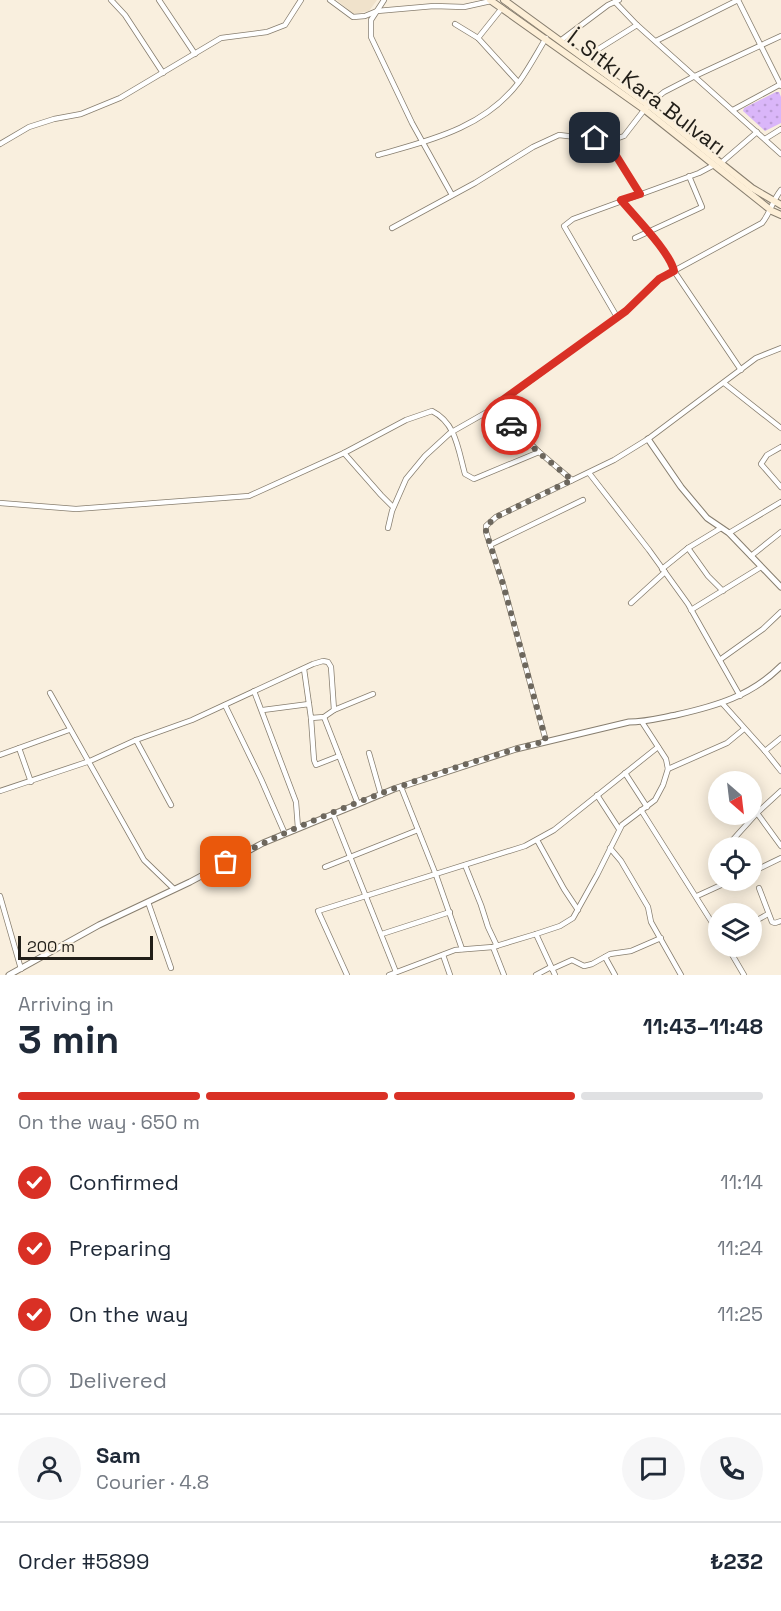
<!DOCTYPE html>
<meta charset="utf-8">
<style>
body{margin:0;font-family:"Space Grotesk",sans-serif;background:#f6f6f7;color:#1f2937;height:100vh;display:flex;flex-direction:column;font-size:22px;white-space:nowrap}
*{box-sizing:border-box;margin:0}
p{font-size:20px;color:#747a83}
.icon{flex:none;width:33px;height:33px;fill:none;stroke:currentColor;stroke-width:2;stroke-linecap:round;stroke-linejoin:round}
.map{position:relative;height:975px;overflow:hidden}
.drawer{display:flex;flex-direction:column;background:#fff;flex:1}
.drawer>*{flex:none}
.needle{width:39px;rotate:152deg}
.tools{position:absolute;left:708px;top:771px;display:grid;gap:12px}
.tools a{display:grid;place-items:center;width:54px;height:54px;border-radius:50%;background:#fff;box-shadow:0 3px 15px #0003;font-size:30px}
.scale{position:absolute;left:18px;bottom:15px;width:135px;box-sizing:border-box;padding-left:6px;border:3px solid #211e18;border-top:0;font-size:16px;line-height:21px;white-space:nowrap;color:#211e18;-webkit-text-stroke:4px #f9efde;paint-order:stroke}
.pin{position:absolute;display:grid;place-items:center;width:51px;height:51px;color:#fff;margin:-26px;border-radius:12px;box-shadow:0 3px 9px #0006}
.courier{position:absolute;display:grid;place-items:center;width:60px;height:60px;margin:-30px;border:4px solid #d93025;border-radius:50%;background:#fff;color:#222;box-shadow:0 2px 8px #0007}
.overview em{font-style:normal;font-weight:700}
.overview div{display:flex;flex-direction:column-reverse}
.overview{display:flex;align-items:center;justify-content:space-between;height:102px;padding:0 18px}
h1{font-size:39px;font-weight:700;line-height:45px}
.bar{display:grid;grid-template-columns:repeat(4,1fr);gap:9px 6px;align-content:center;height:72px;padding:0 18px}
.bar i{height:8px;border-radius:4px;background:#e0e1e3}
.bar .on{background:#d93025}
.bar p{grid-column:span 4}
.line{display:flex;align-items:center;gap:15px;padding:0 18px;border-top:2px solid #e0e1e3}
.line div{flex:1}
.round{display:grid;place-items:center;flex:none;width:63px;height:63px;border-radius:32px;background:#f6f6f7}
ol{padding:0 18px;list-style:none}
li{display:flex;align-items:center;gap:18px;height:66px}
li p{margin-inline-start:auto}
li .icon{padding:6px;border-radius:50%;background:#d93025;color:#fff;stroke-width:4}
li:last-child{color:#747a83}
li i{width:33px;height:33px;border:3px solid #e0e1e3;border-radius:50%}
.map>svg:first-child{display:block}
</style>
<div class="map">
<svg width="781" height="975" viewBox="0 0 781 975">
<defs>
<pattern id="park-dots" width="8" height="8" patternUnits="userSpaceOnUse" patternTransform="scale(1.5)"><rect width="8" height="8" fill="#dab6f9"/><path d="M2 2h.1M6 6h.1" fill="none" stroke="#bb9cd5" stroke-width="1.8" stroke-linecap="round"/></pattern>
</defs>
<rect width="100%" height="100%" fill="#f9efde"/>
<polygon fill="#f0e2cb" points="337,0 377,0 369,11 353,14"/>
<polygon fill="url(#park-dots)" points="776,92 779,92 781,97 781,123 765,131 743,111 744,108"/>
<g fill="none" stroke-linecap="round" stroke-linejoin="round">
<defs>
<g id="minor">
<polyline points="111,0 125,15 163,73"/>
<polyline points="159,0 195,54"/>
<polyline points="330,0 353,17 365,16 377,11 434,6 464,7 491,1"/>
<polyline points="384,0 371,20 371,37 412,123 452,195"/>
<polyline points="738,0 781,86"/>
<polyline points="615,2 637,25 781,154"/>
<polyline points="502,8 478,38 518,82"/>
<polyline points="455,24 478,38"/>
<polyline points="560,41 608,5 619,0"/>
<polyline points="656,41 738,0"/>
<polyline points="584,58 637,25"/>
<polyline points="733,110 781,84"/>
<polyline points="765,139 781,129"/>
<polyline points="610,141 610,146 640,194"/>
<polyline points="0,144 29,127 54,119 81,114 120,98 221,38 267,32 285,25 301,0"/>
<path d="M378,155C431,140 484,128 519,82C529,68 537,53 546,38"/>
<polyline points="721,163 757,132"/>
<path d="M621,200C635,216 670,253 674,271L741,370"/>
<polyline points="392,228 475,183 533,147 559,135 610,141 624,136 648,105 664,92 695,76 781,36"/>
<polyline points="635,238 702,207 689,176"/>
<polyline points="617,317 564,226 573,219 699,173 714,165"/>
<polyline points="724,383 781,428"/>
<polyline points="493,407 539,452 572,480"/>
<polyline points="781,447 767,455 761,464 781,487"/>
<polyline points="344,453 381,495 393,507"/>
<polyline points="589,473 649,550 688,604 740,696"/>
<path d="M0,503L76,509L249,496L344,453L406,420L432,411C456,423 458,449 465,474L474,479L539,452"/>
<path d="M388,528L392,511L406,479L425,456L450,433L487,412L626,311L659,279L762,223C771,212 772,201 781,190"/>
<polyline points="729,533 781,502"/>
<polyline points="490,545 583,500"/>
<polyline points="688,548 708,576 723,591"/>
<polyline points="751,556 781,532"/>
<polyline points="662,569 688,548 721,528"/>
<polyline points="631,603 665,572"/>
<polyline points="691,610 761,567"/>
<polyline points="721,659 763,629 781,612"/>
<polyline points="304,669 309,704"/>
<polyline points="254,691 296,802 298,828"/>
<polyline points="50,693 144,860 174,889"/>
<polyline points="722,703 765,751 781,738"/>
<polyline points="225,705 261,779 285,834"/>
<polyline points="334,710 373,694"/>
<polyline points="324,717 358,804"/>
<polyline points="311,718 314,760 316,765 339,756"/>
<polyline points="136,740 171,805"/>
<polyline points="546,741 503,584 486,532 486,526 496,517 614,460 648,439 756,358 781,348"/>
<polyline points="19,748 31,782"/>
<polyline points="765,751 781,771"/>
<polyline points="369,753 381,795"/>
<polyline points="0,755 69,730"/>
<polyline points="668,769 727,743 744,729"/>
<polyline points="625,773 647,807"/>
<polyline points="401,787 436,875 462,949"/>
<polyline points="0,791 90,761 136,740 192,720 313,664 323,661 328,662 331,667 334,710 324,717 311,718 309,704 263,710"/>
<polyline points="597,795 619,829"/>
<polyline points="641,810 718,932"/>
<polyline points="757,813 781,846"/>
<polyline points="333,814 396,972"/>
<polyline points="537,840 564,889 578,910"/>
<polyline points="610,848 621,861 648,907 651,922 681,975"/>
<polyline points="731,848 729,844 757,813 781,791"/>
<polyline points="465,865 481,905 488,927 497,946"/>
<polyline points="325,867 418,830"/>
<polyline points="752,872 781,858"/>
<polyline points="759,888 772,922 775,923 781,921"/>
<polyline points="0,896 21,969"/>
<polyline points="697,896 732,880"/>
<polyline points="148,902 171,968"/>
<polyline points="752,923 768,914"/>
<polyline points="382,934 450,912"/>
<polyline points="536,934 555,975"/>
<polyline points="727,946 744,975"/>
<polyline points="493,947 504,975"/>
<polyline points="443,955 450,975"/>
<polyline points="605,957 615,975"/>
<polyline points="552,969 572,960 584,966 592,964 610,954 631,951 661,938"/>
<polyline points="347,975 318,911 525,846 554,830 658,747"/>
<polyline points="389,975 455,950 493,947 536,934 560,926 573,918 597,875 622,825 655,800 663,785 668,769 666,759 642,722"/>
<polyline points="536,975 551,967"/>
</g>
<g id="tertiary">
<polyline points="648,439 681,487 707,518 729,533 781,587"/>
<path d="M9,975L99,925L190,882L263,843L358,804L394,789L516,749L629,722C645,722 660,718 676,715C716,706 751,696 781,666"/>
</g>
<g id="secondary">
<polyline points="490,0 645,110 772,211 781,215"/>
<polyline points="504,0 648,105 752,188 781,205"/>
</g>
</defs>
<use href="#minor" stroke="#877e6f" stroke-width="6"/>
<use href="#tertiary" stroke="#877e6f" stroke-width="7"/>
<use href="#secondary" stroke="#877e6f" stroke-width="8"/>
<use href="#minor" stroke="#fff" stroke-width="4.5"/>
<use href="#tertiary" stroke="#fff" stroke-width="5"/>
<use href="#secondary" stroke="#fdefd7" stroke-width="6"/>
</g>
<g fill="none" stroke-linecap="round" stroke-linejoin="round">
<path stroke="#6d675d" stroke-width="6" stroke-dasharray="0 10.8" d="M226,862C323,811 440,769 546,741L503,584L486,532V526L496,517L572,480L538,452L511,425"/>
<path stroke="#d93025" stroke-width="8" d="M511,425L493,407L626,311L659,279L674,271C670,252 635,217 621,200L640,194L610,146V141L595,138"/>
</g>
<g text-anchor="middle" stroke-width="5" stroke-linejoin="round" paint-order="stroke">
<g font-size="22" fill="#211e18" stroke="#f9efde">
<text transform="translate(647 92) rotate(37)" y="8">İ. Sıtkı Kara Bulvarı</text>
</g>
</g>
</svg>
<div class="tools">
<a><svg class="needle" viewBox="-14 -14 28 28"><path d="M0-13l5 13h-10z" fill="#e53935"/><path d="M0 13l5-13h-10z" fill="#747a83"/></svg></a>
<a><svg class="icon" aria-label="locate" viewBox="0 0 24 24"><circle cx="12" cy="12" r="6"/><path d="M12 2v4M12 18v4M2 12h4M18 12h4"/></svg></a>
<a><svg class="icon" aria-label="layers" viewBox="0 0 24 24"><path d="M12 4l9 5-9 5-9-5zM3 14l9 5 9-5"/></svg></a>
</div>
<div class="scale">200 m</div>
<div class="pin" style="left:226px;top:862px;background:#ea580c"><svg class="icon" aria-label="bag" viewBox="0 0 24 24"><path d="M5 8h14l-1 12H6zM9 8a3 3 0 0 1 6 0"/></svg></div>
<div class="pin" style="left:595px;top:138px;background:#1f2937"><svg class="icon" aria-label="home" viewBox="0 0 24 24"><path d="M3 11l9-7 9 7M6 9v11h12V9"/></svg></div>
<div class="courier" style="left:511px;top:425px"><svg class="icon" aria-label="car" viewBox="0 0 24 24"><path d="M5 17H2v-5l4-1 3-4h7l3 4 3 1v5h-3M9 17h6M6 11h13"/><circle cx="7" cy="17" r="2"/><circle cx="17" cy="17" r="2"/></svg></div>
</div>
<section class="drawer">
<div class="overview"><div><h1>3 min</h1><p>Arriving in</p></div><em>11:43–11:48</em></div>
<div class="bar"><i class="on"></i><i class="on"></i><i class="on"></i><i></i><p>On the way · 650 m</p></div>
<ol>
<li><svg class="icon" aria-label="check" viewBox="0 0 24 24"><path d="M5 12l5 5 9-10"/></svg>Confirmed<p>11:14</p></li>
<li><svg class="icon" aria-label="check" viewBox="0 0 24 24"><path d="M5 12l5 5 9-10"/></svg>Preparing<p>11:24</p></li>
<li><svg class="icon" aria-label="check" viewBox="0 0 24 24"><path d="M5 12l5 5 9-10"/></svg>On the way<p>11:25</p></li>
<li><i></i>Delivered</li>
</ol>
<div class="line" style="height:108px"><a class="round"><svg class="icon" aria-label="person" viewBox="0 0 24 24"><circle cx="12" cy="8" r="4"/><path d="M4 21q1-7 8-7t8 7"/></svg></a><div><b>Sam</b><p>Courier · 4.8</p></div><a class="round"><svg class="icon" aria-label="chat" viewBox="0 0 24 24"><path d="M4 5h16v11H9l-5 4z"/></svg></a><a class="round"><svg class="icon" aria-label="phone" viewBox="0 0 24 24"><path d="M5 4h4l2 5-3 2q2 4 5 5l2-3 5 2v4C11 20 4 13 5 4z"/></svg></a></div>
<div class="line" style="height:78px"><div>Order #5899</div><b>₺232</b></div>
</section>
